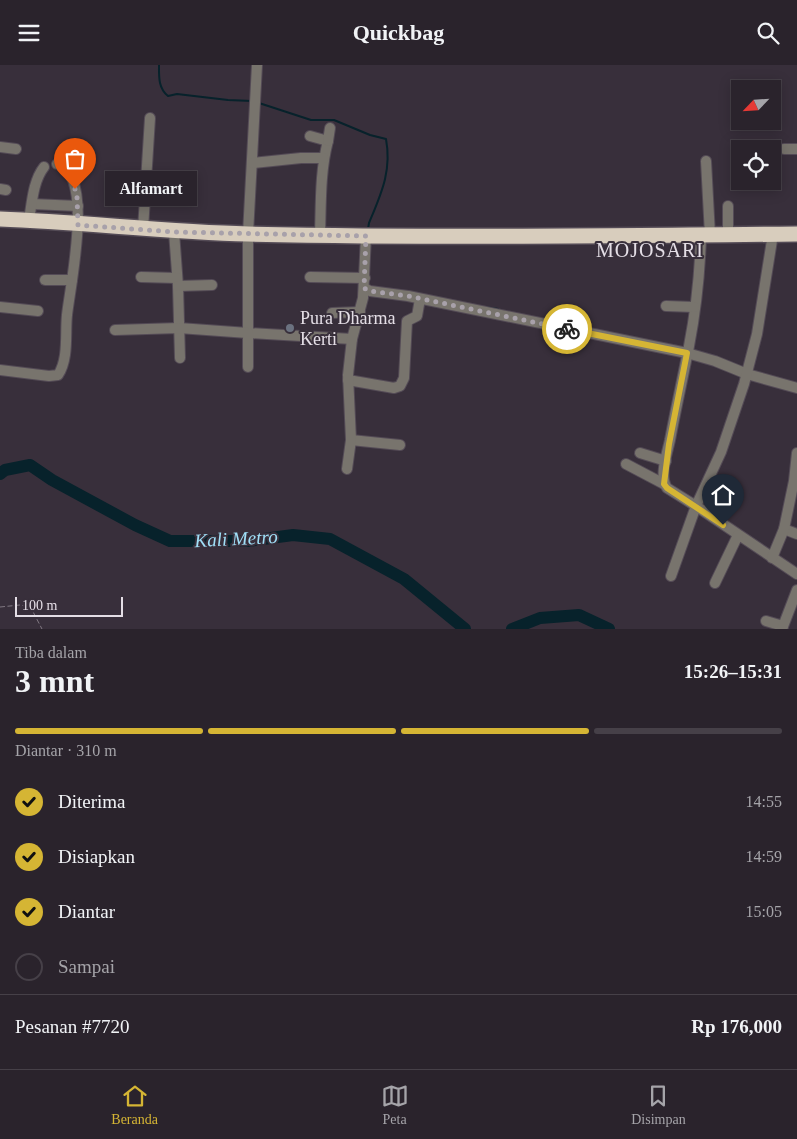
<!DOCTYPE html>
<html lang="id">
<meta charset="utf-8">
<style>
body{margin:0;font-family:"Times New Roman",serif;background:#322b34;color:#f1f3f6;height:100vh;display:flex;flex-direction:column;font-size:19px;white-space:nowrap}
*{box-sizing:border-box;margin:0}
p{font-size:16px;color:#a5a4a9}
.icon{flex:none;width:28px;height:28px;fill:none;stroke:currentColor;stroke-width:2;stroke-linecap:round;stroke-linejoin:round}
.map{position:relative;height:564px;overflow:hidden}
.drawer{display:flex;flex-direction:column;background:#2a232c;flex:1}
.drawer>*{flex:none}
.needle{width:32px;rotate:245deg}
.controls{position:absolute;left:731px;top:15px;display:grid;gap:10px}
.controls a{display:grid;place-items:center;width:50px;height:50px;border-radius:0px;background:#2a232c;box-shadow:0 2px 12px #0003,0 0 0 1px #464048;font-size:25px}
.scale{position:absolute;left:15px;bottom:12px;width:108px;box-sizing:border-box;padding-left:5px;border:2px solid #e4dee6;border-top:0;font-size:14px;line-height:18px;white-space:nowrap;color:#e4dee6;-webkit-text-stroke:4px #382f3b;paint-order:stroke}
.pin{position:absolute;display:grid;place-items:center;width:42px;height:42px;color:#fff;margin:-51px -21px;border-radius:50% 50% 50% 0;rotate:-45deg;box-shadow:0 0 5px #0007}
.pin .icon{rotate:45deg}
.courier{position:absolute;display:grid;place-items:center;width:50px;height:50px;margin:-25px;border:4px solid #d5b534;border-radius:50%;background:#fff;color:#222;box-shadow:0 1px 6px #0007}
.bubble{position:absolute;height:35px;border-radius:0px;background:#2a232c;box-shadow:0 2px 12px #0003,0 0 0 1px #464048;font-size:16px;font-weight:600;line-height:35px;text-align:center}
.headline em{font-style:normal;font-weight:600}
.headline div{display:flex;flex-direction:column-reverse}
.headline{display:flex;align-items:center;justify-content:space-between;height:85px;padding:0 15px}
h1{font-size:32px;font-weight:600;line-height:38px}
.bar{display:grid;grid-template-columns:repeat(4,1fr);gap:8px 5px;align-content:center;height:60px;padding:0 15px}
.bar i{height:6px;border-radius:4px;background:#464048}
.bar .selected{background:#d5b534}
.bar p{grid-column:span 4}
.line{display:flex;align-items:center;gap:12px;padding:0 15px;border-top:1px solid #464048}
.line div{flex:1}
ol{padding:0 15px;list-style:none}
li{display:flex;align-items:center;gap:15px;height:55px}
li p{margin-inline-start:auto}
li .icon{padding:5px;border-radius:50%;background:#d5b534;color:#111;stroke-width:4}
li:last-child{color:#a5a4a9}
li i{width:28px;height:28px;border:2px solid #464048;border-radius:50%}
header{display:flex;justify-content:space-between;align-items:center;height:65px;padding:0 15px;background:#2a232c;font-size:22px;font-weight:600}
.tab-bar{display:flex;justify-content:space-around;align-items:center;height:70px;border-top:1px solid #464048;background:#2a232c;font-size:14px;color:#a5a4a9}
.tab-bar a{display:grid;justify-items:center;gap:2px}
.tab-bar .selected{color:#d5b534}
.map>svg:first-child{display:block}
</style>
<header><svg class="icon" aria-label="menu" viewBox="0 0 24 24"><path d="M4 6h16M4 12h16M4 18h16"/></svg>Quickbag<svg class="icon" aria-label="search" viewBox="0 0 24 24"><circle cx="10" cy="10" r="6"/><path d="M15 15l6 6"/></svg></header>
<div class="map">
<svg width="797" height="564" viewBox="0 0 797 564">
<rect width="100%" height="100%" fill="#382f3b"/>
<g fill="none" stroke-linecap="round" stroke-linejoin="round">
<g stroke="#07222b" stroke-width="2">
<path d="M159,0C159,11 158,23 168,31L177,29L228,35L252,36"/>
<path d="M259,38L311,55H334L370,70L386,74C392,106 381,129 369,158L368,164"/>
<polyline points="485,242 498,244"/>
</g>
<g stroke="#07222b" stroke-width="12">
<polyline points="0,409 5,405 30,400 52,415 135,460 170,476 248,476 293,470 330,474 404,514 465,564"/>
<polyline points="512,564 540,553 579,550 609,564"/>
</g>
<defs>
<g id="minor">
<polyline points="257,0 248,169 248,268 352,274"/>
<path d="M310,71L328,76C320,106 321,138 320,170"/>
<polyline points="328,76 330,63"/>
<polyline points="0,82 16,84"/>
<polyline points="784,84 797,84"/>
<polyline points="706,96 710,170"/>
<polyline points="253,98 301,93 324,93"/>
<polyline points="0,124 6,125"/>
<polyline points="32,139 78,141"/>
<path d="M29,155C32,138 33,116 44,102"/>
<polyline points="143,164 150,53"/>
<polyline points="174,167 178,221 180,293"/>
<path d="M701,170C700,207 696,245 689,281C683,312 676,343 670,375C667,389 659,411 667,423L696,441L797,509"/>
<polyline points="728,170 728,141"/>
<polyline points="141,212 177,213"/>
<polyline points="310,212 365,213"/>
<polyline points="45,215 72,215"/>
<polyline points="178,221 212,220"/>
<polyline points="364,223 370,226 408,231 687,288 715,296 747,309 797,323"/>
<polyline points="666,241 694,242"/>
<polyline points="0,242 38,246"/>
<polyline points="332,248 360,247"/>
<polyline points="115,265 179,263 248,268 248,302"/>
<path d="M0,305L49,311L58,310C69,294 65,268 67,250C70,221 95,108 57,99"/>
<polyline points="348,315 394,323 400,321 404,313 407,256 417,251 420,234"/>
<polyline points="351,375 400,380"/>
<polyline points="640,388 666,396"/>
<polyline points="626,399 664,419"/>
<polyline points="347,404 351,375 348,310 352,274 363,233 366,171"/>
<polyline points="784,464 797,469"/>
<polyline points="772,493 784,464 794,416 797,388"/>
<polyline points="671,511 696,441 721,387 744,319 757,269 773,169"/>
<polyline points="715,518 738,470"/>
<polyline points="766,556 783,561"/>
<polyline points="782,564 797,525"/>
</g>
<path id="highway" d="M0,154C83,157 165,167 248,169C431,173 614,171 797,169"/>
</defs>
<use href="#minor" stroke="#544b56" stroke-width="12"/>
<use href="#highway" stroke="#544b56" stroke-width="18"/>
<polyline stroke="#807882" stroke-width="1" stroke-dasharray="5 2.5" stroke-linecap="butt" points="0,542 20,540 30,541 42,564"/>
<use href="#minor" stroke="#78746d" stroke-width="10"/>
<use href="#highway" stroke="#d8cdbd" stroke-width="15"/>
</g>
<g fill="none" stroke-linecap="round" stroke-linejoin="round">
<polyline stroke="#a8a1aa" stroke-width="5" stroke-dasharray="0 9" points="75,124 77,132 78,160 174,167 366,171 364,223 370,226 408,231 567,264"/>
<polyline stroke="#d5b534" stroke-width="6" points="567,264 687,288 669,379 664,419 667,423 723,460"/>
</g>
<circle fill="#6b7280" stroke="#382f3b" stroke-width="2" cx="290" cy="263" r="5"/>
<g text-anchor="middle" stroke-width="4" stroke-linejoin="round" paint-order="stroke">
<g font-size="18" fill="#e4dee6" stroke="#382f3b" text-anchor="start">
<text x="300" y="259">Pura Dharma<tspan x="300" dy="21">Kerti</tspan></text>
</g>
<g font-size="19" font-style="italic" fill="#a0e0f8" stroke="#382f3b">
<text transform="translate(236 473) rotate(-3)" y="7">Kali Metro</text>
</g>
<g font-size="20" letter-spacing="1" fill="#e4dee6" stroke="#382f3b">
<text x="650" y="192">MOJOSARI</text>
</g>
</g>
</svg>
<div class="controls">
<a><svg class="needle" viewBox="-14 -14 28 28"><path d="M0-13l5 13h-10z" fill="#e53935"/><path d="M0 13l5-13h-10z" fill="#a5a4a9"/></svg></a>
<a><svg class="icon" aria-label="locate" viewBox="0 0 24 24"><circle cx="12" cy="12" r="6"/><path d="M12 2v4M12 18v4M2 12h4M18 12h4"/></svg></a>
</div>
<div class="scale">100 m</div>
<div class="pin" style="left:75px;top:124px;background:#ea580c"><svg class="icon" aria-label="bag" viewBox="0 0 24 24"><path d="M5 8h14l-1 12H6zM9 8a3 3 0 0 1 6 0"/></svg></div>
<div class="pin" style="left:723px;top:460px;background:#1f2937"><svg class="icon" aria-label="home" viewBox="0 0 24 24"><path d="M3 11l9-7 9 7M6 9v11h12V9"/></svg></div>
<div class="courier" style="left:567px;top:264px"><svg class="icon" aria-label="bike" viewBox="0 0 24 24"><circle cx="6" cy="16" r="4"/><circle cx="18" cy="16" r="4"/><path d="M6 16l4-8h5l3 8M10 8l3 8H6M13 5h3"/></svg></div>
<div class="bubble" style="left:105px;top:106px;width:92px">Alfamart</div>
</div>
<section class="drawer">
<div class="headline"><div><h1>3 mnt</h1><p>Tiba dalam</p></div><em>15:26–15:31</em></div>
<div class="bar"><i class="selected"></i><i class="selected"></i><i class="selected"></i><i></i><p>Diantar · 310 m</p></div>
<ol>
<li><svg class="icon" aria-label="check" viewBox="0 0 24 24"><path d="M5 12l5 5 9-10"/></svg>Diterima<p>14:55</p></li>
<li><svg class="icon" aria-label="check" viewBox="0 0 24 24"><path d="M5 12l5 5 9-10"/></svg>Disiapkan<p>14:59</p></li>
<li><svg class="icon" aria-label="check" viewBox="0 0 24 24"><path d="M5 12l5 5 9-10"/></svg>Diantar<p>15:05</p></li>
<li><i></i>Sampai</li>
</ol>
<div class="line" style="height:65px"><div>Pesanan #7720</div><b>Rp 176,000</b></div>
</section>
<nav class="tab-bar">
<a class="selected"><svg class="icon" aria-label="home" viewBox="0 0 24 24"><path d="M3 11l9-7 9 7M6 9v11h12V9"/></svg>Beranda</a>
<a><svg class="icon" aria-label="map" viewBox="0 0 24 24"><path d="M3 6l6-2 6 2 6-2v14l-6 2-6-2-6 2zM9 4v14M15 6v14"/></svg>Peta</a>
<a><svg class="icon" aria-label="saved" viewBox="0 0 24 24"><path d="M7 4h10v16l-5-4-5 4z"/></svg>Disimpan</a>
</nav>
